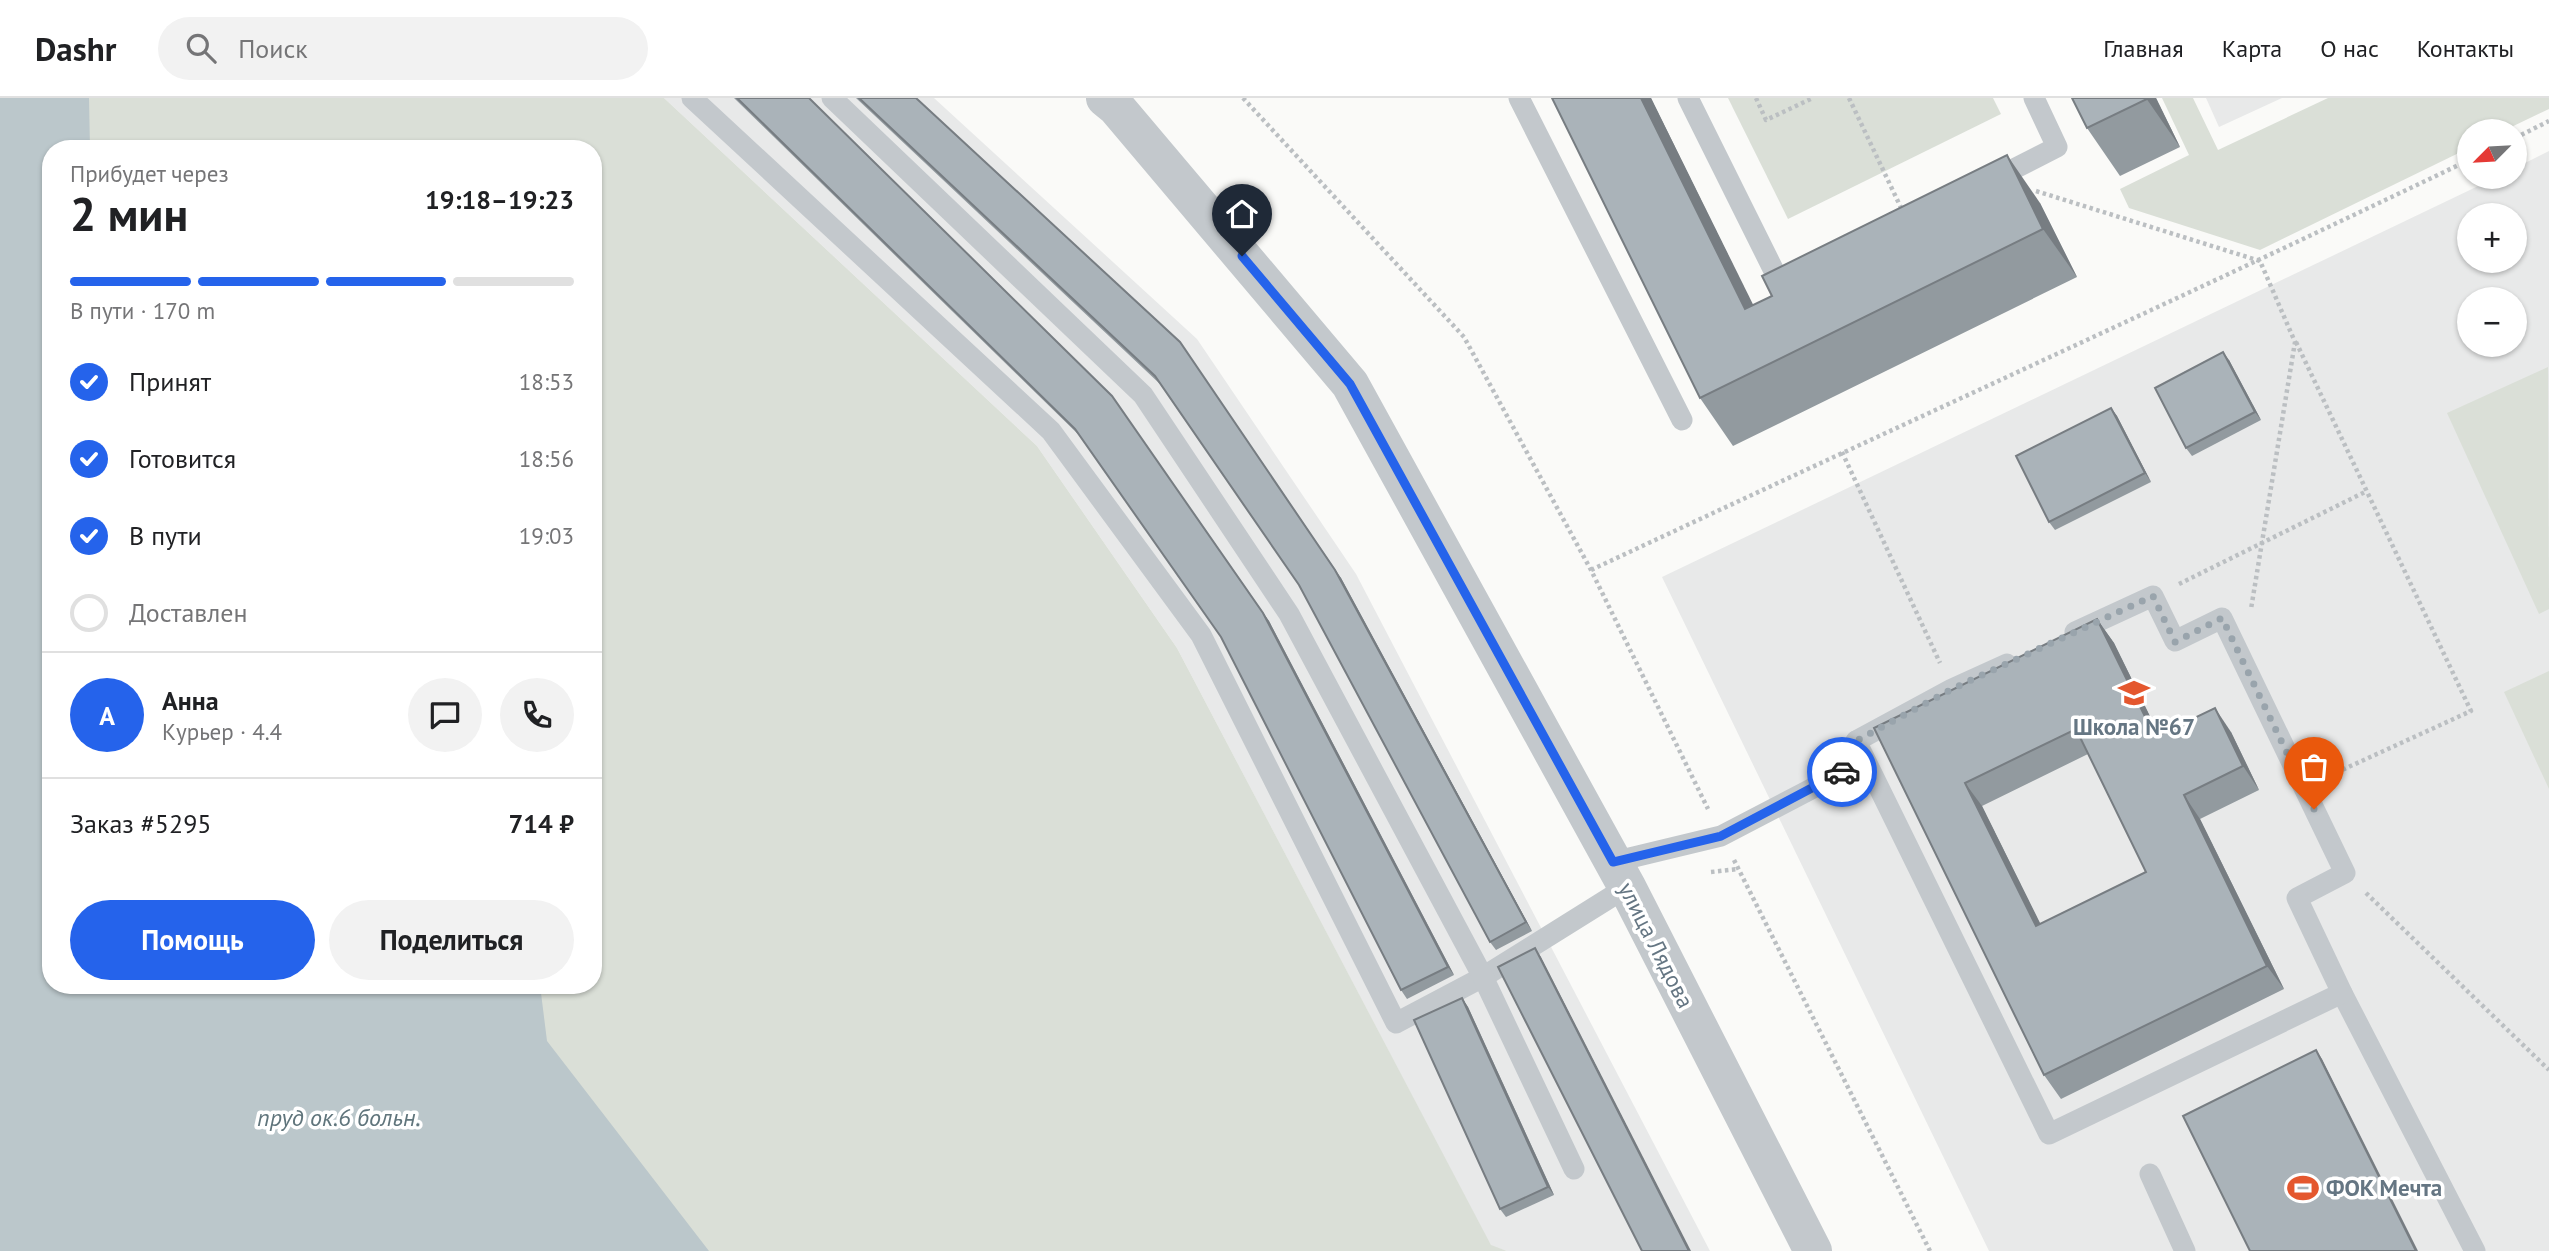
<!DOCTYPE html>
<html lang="ru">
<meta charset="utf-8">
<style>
body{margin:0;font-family:"PT Sans",sans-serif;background:#f2f2f2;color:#202124;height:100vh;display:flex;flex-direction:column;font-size:26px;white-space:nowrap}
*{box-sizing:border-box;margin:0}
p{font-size:23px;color:#757577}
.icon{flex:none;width:38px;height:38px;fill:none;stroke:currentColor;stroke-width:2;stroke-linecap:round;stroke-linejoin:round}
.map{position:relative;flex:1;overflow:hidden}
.sheet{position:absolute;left:42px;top:42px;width:560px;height:854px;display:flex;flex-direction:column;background:#fff;border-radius:28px;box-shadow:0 2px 5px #0004}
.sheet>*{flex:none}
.needle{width:46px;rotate:246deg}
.fabs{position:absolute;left:2457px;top:21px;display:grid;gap:14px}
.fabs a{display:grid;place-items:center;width:70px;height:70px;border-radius:50%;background:#fff;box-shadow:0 2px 5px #0004;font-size:35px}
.pin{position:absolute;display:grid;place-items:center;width:60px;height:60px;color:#fff;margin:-72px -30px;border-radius:50% 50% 50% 0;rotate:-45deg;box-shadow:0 0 7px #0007}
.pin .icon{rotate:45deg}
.courier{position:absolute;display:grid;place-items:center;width:70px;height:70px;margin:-35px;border:5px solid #2563eb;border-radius:50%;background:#fff;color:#222;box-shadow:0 2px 9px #0007}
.head em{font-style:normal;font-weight:700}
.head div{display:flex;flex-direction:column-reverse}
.head{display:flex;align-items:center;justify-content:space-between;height:119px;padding:0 28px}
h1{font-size:46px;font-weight:700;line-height:52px}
.bar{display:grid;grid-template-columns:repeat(4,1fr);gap:10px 7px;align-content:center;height:84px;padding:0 28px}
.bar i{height:9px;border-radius:5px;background:#e0e0e0}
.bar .current{background:#2563eb}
.bar p{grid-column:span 4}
.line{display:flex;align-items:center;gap:18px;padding:0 28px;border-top:2px solid #e0e0e0}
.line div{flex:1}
.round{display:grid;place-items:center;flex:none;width:74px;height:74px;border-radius:37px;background:#f2f2f2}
ol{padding:0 28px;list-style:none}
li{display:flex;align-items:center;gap:21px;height:77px}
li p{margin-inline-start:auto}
li .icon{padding:7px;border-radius:50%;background:#2563eb;color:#fff;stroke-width:4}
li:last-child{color:#757577}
li i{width:38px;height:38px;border:4px solid #e0e0e0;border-radius:50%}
.button{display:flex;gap:14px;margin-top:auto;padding:14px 28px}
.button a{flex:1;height:80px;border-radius:42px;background:#2563eb;color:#fff;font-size:28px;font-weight:700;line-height:80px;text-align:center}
.button a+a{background:#f2f2f2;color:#202124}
header{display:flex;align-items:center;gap:42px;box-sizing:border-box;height:98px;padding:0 35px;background:#fff;border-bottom:2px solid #e0e0e0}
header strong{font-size:33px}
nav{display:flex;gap:38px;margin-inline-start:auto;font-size:24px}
.search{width:490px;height:63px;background:#f2f2f2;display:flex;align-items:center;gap:18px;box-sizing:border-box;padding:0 24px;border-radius:38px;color:#757577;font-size:26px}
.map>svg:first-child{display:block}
</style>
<header>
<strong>Dashr</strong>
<div class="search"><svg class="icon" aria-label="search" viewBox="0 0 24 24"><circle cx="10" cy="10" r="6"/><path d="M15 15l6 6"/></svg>Поиск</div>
<nav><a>Главная</a><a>Карта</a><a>О нас</a><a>Контакты</a></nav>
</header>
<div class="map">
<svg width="2549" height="1153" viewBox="0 0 2549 1153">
<rect width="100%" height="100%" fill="#fafaf8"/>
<g fill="#e8e9e9" fill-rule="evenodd">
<polygon points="664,0 934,0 1197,241 1356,476 1710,1153 1507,1153 1491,1148 1177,550 1037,348"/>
<polygon points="2206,0 2282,0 2219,29"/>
<path d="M2549,53V1153H1989L1662,479L2497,79H2515V70ZM2469,117H2515V163H2469ZM2469,201H2515V247H2469Z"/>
</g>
<g fill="#dadfd7" fill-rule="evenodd">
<path d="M0,0H664L1037,348L1177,550L1491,1147L1507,1153H0ZM51,51H593V887H51Z"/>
<polygon points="1728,0 1993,0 2001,16 1788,121"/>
<polygon points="2162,0 2193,0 2218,52 2328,0 2549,0 2549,11 2503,33 2469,33 2469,50 2260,152 2129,110 2120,91 2189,57"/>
<polygon points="2548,269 2549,511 2539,516 2447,315"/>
<polygon points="2549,573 2549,691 2504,594"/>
</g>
<polygon fill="#bbc7cb" points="0,0 89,0 90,51 51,51 51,887 540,887 547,943 709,1153 0,1153"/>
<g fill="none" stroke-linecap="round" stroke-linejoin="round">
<g stroke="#bbbfc2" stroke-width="4.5" stroke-dasharray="3.5 3.5" stroke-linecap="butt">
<polyline points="1243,0 1464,239 1591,472 1708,711"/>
<polyline points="1756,0 1766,22 1813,0"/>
<polyline points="1849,0 1903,114"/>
<polyline points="2515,40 2549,23"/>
<polyline points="2036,93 2260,163 2295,244 2251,511"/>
<polyline points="2296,244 2471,613 2331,677"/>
<polyline points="1842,354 1940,565"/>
<path d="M1591,472C1883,335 2178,202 2469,62"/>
<polyline points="2179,486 2367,393"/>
<polyline points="1734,762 1930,1153"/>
<polyline points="1711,774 1738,771"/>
<polyline points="2366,795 2549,972"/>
</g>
<g stroke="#c3c8cc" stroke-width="21">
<polyline points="692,0 1051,333 1201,537 1396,925 1483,879 1627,789"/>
<polyline points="832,0 1143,297 1289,516 1483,879 1574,1071"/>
<polyline points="1519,0 1682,322"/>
<polyline points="1688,0 1782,189 1791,184"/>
<polyline points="1992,82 2057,49 2034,0"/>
<polyline points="2075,534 2153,498 2175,543 2222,520 2345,775 2297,800 2342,895 2475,1153"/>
<polyline points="2007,566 1952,591 1856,643 2049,1036 2342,895"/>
<polyline points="1613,764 1721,738 1840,676 1856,643"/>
<polyline points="2150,1076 2185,1153"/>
</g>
<polyline stroke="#c3c8cc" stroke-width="38" points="1105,0 1116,9 1350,286 1627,789 1813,1153"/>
</g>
<g fill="#929a9f" fill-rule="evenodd">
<polygon points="734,0 809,0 1112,298 1269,523 1454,877 1407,901 1401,892 1221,539 1081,339"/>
<polygon points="856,0 916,0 1341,480 1532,833 1496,852 1490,844 1299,487 1160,286"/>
<polygon points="1552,0 1651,0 1753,208 2040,105 2077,179 1733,348 1700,300"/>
<polygon points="2072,0 2156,0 2180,49 2120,78 2087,30"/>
<polygon points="2229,262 2261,322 2192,358 2186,350"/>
<polygon points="2111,310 2117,318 2151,384 2055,432 2049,424"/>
<path d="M2097,521L2114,545L2159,637L2231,634L2259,692L2200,721L2284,891L2061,1001L2044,977L1874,630ZM2088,656L2146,774L2040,826L1982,708Z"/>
<polygon points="1462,900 1468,909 1554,1097 1506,1119 1500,1111"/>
</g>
<g fill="#777d82">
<polygon points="1641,0 1651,0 1779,259 1745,211"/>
<polygon points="2146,0 2156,0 2180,49"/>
<polygon points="2007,57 2040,105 2077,179 2043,131"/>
<polygon points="1180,244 1341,480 1532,833 1526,824"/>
<polygon points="2223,254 2229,262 2261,322 2255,314"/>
<polygon points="2111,310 2117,318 2151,384 2145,375"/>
<polygon points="1263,515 1269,523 1454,877 1448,869"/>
<polygon points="2097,521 2114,545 2172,663 2155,639"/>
<polygon points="2215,610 2231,634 2259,692 2243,668"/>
<polygon points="1965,685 1982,708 2053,851 2036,828"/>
<polygon points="2184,697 2200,721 2284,891 2267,868"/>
<polygon points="1535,850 1541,859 1691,1153 1689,1153"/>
<polygon points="1462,900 1468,909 1554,1097 1548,1089"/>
<polygon points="2316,952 2322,961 2418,1153 2416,1153"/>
</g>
<g fill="#aab3b9" stroke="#777d82" stroke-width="2" fill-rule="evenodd">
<polygon points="737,0 809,0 1112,298 1263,515 1448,869 1401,892 1221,539 1075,331"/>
<polygon points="859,0 916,0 1180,244 1335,472 1526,824 1490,844 1299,487 1155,278"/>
<polygon points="1552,0 1641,0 1745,211 1772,198 1762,178 2007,57 2043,131 1700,300"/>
<polygon points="2072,0 2146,0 2147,1 2087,30"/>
<polygon points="2223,254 2255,314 2186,350 2155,290"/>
<polygon points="2111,310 2145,375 2049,424 2016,358"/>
<path d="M2097,521L2155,639L2215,610L2243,668L2184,697L2267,868L2044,977L1874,630ZM2076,631L2146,774L2036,828L1965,685Z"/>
<polygon points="1535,850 1689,1153 1642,1153 1498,869"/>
<polygon points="1462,900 1548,1089 1500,1111 1414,922"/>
<polygon points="2316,952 2416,1153 2250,1153 2183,1018"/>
</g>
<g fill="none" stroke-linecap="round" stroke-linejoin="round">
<polyline stroke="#99a4ac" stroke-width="7" stroke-dasharray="0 12.6" points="1842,674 1856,643 1952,591 2153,498 2175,544 2222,520 2314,711"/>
<polyline stroke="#2563eb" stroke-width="9" points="1242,158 1350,286 1613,764 1721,738 1842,674"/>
</g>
<defs>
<symbol id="school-bare" viewBox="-9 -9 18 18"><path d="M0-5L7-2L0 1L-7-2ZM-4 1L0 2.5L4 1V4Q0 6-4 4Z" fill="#e4572e" stroke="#fff" stroke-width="2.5" paint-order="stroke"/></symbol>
<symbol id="stadium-bare" viewBox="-9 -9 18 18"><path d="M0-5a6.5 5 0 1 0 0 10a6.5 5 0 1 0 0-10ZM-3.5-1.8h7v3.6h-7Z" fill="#e4572e" stroke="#fff" stroke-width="2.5" paint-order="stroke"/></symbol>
</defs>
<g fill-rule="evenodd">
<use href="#school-bare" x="2112" y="573" width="44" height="44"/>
<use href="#stadium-bare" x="2281" y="1068" width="44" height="44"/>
</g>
<g text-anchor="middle" stroke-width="7" stroke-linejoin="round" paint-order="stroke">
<g font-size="23" font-weight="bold" fill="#657683" stroke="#fff">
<text x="2134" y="637">Школа №67</text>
<text x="2326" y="1098" text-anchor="start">ФОК Мечта</text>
</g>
<g font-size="23" fill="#657683" stroke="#fff">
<text transform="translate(1656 847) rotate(63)" y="8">улица Лядова</text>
</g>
<g font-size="24" font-style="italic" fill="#60757c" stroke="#fff">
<text x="339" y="1028">пруд ок.6 больн.</text>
</g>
</g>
</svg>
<div class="fabs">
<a><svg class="needle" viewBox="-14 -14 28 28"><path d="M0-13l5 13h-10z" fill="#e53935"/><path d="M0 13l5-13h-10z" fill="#757577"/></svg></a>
<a>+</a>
<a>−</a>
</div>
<div class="pin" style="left:2314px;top:711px;background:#ea580c"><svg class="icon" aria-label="bag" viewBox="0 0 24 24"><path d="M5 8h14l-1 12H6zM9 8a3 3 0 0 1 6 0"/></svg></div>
<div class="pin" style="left:1242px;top:158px;background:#1f2937"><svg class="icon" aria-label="home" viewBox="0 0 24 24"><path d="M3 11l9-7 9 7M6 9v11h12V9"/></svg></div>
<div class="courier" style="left:1842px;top:674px"><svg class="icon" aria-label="car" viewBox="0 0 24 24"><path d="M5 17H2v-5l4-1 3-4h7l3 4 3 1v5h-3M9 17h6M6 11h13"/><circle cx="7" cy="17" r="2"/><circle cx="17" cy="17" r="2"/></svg></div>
<section class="sheet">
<div class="head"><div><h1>2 мин</h1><p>Прибудет через</p></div><em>19:18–19:23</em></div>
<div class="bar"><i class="current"></i><i class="current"></i><i class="current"></i><i></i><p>В пути · 170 m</p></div>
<ol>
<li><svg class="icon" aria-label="check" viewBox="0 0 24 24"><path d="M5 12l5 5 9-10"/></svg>Принят<p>18:53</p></li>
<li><svg class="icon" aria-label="check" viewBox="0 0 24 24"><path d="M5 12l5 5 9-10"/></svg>Готовится<p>18:56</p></li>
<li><svg class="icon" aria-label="check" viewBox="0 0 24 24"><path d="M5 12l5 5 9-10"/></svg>В пути<p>19:03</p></li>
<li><i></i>Доставлен</li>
</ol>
<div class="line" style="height:126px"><b class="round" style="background:#2563eb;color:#fff">А</b><div><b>Анна</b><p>Курьер · 4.4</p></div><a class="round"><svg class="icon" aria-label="chat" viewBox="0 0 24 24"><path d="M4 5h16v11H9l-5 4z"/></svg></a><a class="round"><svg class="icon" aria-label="phone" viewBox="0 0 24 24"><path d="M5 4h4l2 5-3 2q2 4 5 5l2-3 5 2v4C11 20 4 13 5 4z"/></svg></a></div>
<div class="line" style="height:91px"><div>Заказ #5295</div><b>714 ₽</b></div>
<div class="button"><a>Помощь</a><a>Поделиться</a></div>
</section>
</div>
